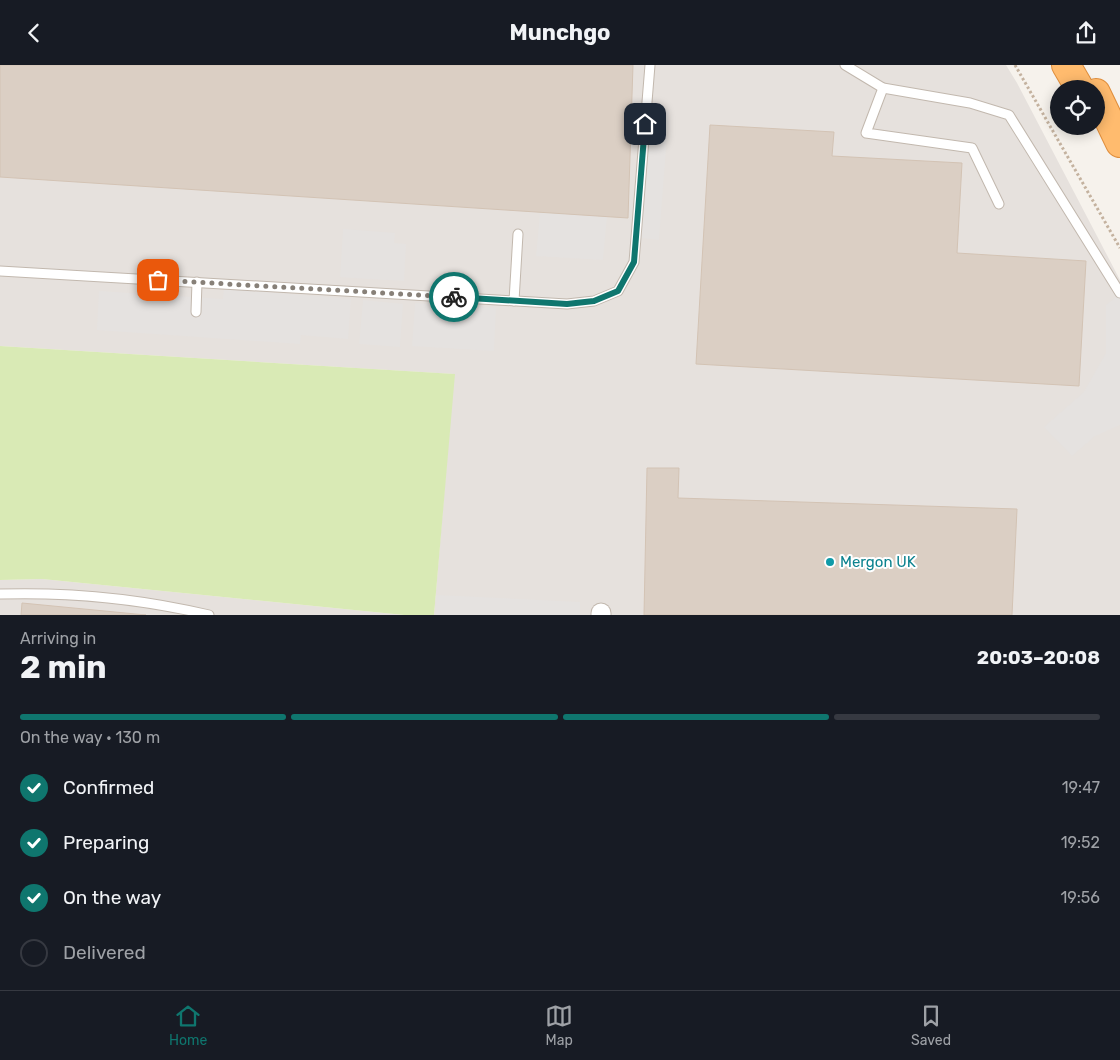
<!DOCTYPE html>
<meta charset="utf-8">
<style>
body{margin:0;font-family:Rubik,sans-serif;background:#20242c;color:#f1f3f6;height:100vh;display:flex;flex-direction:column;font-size:19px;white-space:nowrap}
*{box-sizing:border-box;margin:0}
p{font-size:16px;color:#9ea1a6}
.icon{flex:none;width:28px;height:28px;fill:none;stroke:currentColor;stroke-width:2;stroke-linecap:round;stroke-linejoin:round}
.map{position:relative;height:550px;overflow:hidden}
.sheet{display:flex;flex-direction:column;background:#171b24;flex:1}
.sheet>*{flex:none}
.controls{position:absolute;left:1050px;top:15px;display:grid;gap:10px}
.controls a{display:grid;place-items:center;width:55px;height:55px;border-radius:50%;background:#171b24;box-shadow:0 2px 12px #0003;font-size:25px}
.pin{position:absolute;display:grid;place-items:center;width:42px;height:42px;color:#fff;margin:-21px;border-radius:10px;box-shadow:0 2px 8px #0006}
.courier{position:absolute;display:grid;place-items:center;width:50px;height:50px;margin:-25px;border:4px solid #0f766e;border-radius:50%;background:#fff;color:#222;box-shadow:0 1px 6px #0007}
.overview em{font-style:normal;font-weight:700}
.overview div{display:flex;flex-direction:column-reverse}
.overview{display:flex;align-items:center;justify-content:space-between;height:85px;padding:0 20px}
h1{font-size:32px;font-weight:700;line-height:38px}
.bar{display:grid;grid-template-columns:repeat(4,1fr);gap:8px 5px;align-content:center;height:60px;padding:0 20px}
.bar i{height:6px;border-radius:4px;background:#363941}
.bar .current{background:#0f766e}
.bar p{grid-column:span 4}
ol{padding:0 20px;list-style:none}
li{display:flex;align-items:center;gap:15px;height:55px}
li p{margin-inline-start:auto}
li .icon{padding:5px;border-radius:50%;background:#0f766e;color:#fff;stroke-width:4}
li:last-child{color:#9ea1a6}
li i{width:28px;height:28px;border:2px solid #363941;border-radius:50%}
header{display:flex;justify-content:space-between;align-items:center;height:65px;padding:0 20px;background:#171b24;font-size:22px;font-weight:700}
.menu{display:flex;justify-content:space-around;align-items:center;height:70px;border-top:1px solid #363941;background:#171b24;font-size:14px;color:#9ea1a6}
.menu a{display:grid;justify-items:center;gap:2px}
.menu .current{color:#0f766e}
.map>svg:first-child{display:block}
</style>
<header><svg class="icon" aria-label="back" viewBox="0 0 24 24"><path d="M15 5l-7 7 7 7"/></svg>Munchgo<svg class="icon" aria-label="share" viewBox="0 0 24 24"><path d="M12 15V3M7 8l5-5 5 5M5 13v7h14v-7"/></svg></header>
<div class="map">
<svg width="1120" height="550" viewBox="0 0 1120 550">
<rect width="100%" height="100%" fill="#f6f2ec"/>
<g fill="#e6e1dd">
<polygon points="0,0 1006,0 1017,18 1120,215 1120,550 434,550 454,309 0,281"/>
<polygon points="42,514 404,550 0,550 0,515"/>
</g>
<polygon fill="#d9eab5" points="0,281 455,309 434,550 404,550 42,514 0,515"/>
<g fill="#e5e2e0">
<polygon points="651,45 669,46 659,175 641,173"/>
<polygon points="540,147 607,152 603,195 536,191"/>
<polygon points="343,164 395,168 394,178 406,179 404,216 340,212"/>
<polygon points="224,224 351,234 348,274 301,270 300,279 97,265 99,226 223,234"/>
<polygon points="1120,229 1120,360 1095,371 1072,391 1044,362 1084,327 1106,288 1106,240"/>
<polygon points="363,235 403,239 400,282 359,279"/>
<polygon points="415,238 496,243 494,286 412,281"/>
<polygon points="436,530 580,537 580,550 435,550"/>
</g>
<g fill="#dbcfc4" stroke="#d3c3b4">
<polygon points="0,0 633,0 628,153 0,112"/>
<polygon points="710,60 834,67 832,91 962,98 957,188 1086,196 1079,321 696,299"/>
<polygon points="647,403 679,403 678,433 1017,444 1012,550 644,550"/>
<polygon points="22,538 146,550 21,550"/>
</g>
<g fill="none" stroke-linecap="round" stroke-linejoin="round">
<defs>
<g id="service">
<polyline points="845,0 883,23 970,38 1009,50 1120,228"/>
<polyline points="883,23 866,68 972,83 999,139"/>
<polyline points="0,206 567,239 594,236 618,226 634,197 650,0"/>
<polyline points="514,236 518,169"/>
<polyline points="196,247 197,217"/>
<path d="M0,529C69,527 142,534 209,550"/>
</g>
<polyline id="minor" points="601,550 601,548"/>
<g id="motorway">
<polyline points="1066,0 1080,24"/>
<polyline points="1096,28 1120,78"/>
</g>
</defs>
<use href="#service" stroke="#c2b8ae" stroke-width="11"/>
<use href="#minor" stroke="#c2b8ae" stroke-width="21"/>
<use href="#motorway" stroke="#df8e3d" stroke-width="30"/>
<polyline stroke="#c4b29f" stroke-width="3" stroke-dasharray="2.5 2.5" stroke-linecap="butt" points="1015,0 1120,183"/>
<use href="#service" stroke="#fff" stroke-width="9"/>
<use href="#minor" stroke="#fff" stroke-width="19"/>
<use href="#motorway" stroke="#ffbb6e" stroke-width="28"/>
</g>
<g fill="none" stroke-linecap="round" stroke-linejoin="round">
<polyline stroke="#878078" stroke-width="5" stroke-dasharray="0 9" points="158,215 454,232"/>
<polyline stroke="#0f766e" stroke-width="6" points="454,232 567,239 594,236 618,226 634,197 645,59"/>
</g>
<circle fill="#0f9aa8" stroke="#fff" stroke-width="2" cx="830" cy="497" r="5"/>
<g text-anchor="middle" stroke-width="4" stroke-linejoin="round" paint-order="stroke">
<g font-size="15" fill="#0d838f" stroke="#fff" text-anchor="start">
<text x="840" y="502">Mergon UK</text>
</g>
</g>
</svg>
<div class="controls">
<a><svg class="icon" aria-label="locate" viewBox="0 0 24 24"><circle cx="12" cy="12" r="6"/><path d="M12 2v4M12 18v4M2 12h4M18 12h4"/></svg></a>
</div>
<div class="pin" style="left:158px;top:215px;background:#ea580c"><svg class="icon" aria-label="bag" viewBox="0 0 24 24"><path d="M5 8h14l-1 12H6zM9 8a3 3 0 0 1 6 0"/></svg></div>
<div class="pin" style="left:645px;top:59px;background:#1f2937"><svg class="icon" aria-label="home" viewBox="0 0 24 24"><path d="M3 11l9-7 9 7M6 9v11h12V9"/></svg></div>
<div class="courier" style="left:454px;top:232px"><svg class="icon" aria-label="bike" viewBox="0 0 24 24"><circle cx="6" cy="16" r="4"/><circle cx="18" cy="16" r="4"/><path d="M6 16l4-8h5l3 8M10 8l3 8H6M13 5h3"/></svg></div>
</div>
<section class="sheet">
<div class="overview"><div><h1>2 min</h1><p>Arriving in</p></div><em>20:03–20:08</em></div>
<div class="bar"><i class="current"></i><i class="current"></i><i class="current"></i><i></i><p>On the way · 130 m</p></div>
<ol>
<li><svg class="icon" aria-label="check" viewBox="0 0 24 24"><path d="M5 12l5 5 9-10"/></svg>Confirmed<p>19:47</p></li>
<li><svg class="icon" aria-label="check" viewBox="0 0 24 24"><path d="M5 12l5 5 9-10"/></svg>Preparing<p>19:52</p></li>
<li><svg class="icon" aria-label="check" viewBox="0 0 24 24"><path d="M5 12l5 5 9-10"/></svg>On the way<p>19:56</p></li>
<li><i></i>Delivered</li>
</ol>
</section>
<nav class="menu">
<a class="current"><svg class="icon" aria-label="home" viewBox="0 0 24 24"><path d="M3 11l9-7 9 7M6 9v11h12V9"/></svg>Home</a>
<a><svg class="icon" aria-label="map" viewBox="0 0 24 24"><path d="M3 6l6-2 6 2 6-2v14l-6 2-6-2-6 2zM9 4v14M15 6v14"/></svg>Map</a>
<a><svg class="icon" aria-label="saved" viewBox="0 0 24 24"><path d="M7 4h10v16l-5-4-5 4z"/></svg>Saved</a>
</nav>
